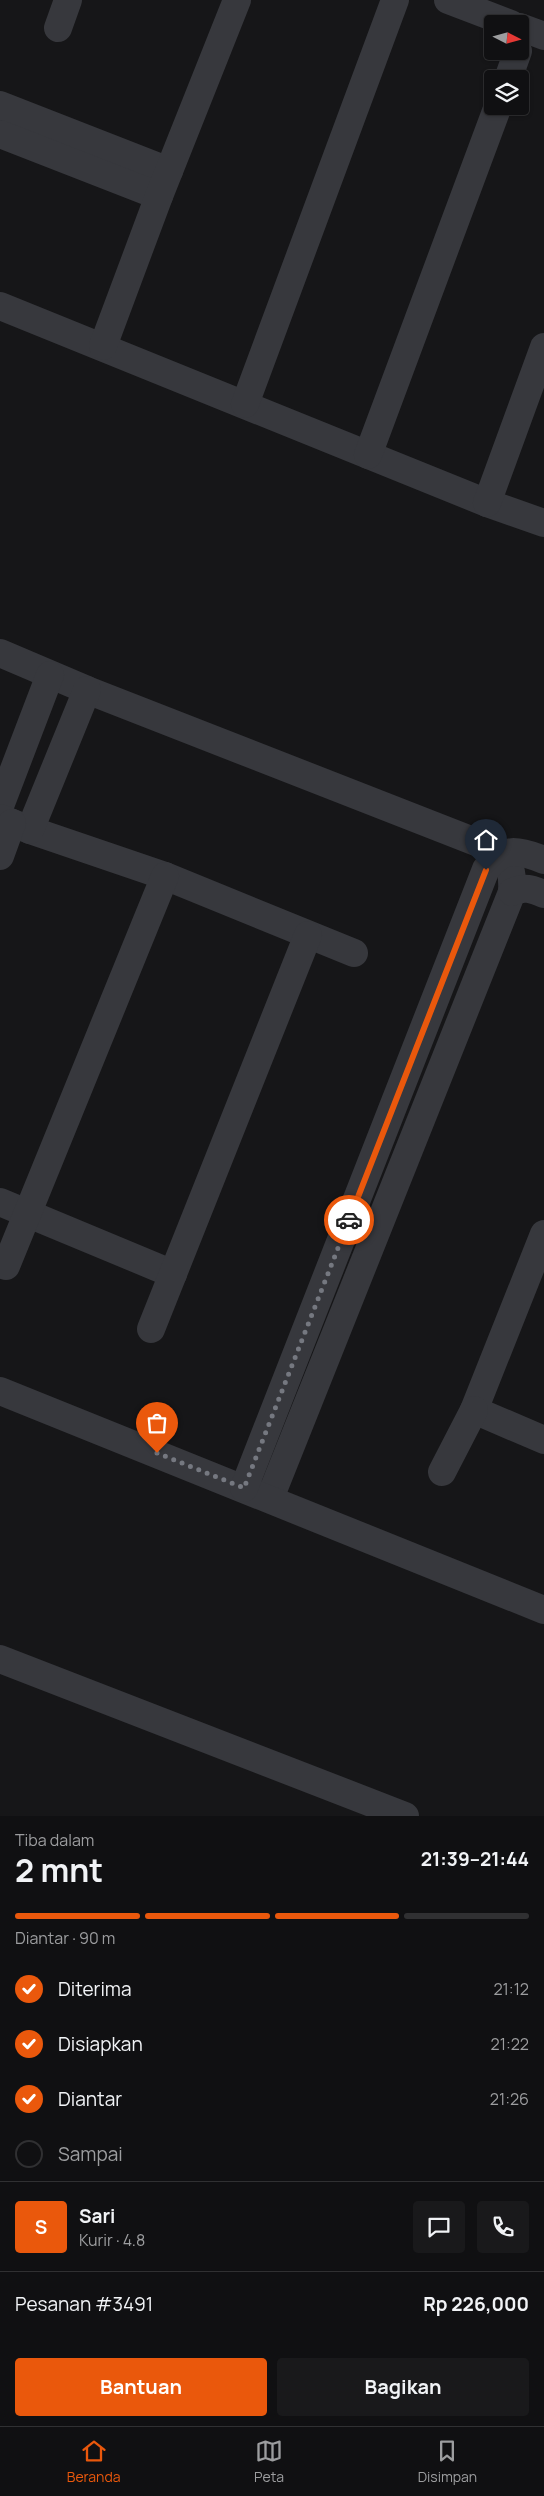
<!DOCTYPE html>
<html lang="id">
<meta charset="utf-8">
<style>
body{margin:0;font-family:Manrope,sans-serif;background:#19191b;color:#f1f3f6;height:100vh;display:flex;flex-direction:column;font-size:19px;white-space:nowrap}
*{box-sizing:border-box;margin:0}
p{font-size:16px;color:#9c9d9f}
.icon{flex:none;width:28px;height:28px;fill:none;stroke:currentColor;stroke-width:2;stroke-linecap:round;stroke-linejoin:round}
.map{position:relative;height:1816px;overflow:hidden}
.side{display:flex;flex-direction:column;background:#101012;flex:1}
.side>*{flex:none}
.needle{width:32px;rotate:96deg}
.tools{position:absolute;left:484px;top:15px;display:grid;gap:10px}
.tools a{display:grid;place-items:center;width:45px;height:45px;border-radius:5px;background:#101012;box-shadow:0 1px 4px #0004,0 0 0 1px #303032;font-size:25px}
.pin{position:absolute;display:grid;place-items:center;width:42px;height:42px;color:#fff;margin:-51px -21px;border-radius:50% 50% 50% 0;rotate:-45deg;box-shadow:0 0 5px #0007}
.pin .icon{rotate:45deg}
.courier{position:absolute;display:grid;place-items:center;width:50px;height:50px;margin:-25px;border:4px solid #ea580c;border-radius:50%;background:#fff;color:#222;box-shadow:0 1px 6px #0007}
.headline em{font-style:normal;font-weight:700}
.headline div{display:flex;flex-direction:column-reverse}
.headline{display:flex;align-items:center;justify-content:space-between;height:85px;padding:0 15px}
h1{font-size:32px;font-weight:700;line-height:38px}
.bar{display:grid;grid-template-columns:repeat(4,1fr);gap:8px 5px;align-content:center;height:60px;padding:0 15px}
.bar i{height:6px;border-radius:4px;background:#303032}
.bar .active{background:#ea580c}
.bar p{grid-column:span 4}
.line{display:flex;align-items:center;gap:12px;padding:0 15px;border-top:1px solid #303032}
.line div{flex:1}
.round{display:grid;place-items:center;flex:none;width:52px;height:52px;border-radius:5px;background:#19191b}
ol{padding:0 15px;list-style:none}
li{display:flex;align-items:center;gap:15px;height:55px}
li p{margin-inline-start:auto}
li .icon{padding:5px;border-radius:50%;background:#ea580c;color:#fff;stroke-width:4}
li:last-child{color:#9c9d9f}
li i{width:28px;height:28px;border:2px solid #303032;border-radius:50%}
.action{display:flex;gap:10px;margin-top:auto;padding:10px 15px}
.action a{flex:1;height:58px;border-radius:5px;background:#ea580c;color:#fff;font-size:20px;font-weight:700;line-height:58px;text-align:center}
.action a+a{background:#19191b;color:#f1f3f6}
.tabs{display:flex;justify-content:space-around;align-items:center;height:70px;border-top:1px solid #303032;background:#101012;font-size:14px;color:#9c9d9f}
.tabs a{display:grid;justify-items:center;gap:2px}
.tabs .active{color:#ea580c}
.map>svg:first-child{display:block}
</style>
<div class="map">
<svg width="544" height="1816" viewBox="0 0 544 1816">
<rect width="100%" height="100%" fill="#161618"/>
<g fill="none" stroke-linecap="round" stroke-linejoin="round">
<g stroke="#37383d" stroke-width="28">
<polyline points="448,0 511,24"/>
<polyline points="520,27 544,36"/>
<polyline points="58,28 68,0"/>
<polyline points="508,79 518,51"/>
<polyline points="0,105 169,171"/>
<polyline points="0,134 159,196"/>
<polyline points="0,306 487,503 544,523"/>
<polyline points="103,346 159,196 237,0"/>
<polyline points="245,404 395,0"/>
<polyline points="368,455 498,106"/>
<polyline points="487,503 544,347"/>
<path d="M0,653L87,690L504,853C511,867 513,877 512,892L270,1498"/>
<polyline points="0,806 50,675"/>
<polyline points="0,818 30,830 165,876 354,953"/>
<polyline points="30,830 87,690"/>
<polyline points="0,856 12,823"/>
<path d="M512,892C524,886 532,889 544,894"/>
<polyline points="0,1202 173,1274"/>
<polyline points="544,1234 474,1410 544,1440"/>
<polyline points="6,1266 165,876"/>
<polyline points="151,1329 308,935"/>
<polyline points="0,1391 544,1610"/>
<polyline points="442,1472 474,1410"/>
<path d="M244,1488L486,869C503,846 519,850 544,860"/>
<polyline points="0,1659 405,1816"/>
</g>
</g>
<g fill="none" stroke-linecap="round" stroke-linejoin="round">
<polyline stroke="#757880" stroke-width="5" stroke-dasharray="0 9" points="157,1453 244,1488 349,1220"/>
<polyline stroke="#ea580c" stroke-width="6" points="349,1220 486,870"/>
</g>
</svg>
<div class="tools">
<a><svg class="needle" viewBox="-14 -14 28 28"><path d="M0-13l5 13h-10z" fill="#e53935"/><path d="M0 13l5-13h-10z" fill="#9c9d9f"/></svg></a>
<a><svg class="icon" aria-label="layers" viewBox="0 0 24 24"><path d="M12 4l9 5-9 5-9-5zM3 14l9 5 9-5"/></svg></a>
</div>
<div class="pin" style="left:157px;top:1453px;background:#ea580c"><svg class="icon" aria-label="bag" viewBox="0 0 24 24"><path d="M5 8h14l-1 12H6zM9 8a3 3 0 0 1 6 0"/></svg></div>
<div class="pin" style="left:486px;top:870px;background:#1f2937"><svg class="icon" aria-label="home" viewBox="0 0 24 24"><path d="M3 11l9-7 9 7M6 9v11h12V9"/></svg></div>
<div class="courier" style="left:349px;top:1220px"><svg class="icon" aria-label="car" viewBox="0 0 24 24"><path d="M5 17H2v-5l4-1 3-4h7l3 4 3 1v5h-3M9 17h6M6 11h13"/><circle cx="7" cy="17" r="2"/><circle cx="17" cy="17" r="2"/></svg></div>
</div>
<section class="side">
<div class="headline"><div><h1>2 mnt</h1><p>Tiba dalam</p></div><em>21:39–21:44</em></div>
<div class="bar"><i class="active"></i><i class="active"></i><i class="active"></i><i></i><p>Diantar · 90 m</p></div>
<ol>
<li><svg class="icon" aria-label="check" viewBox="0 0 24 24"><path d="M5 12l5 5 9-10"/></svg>Diterima<p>21:12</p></li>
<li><svg class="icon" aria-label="check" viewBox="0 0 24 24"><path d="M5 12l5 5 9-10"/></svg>Disiapkan<p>21:22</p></li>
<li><svg class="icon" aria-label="check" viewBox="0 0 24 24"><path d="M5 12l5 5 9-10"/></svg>Diantar<p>21:26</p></li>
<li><i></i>Sampai</li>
</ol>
<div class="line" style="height:90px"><b class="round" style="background:#ea580c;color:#fff">S</b><div><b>Sari</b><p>Kurir · 4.8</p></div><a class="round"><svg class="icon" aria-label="chat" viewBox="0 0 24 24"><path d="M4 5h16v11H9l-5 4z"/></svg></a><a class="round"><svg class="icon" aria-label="phone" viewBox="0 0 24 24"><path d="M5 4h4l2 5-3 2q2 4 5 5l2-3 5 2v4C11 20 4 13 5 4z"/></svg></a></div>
<div class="line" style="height:65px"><div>Pesanan #3491</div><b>Rp 226,000</b></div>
<div class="action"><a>Bantuan</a><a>Bagikan</a></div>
</section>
<nav class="tabs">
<a class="active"><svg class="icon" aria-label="home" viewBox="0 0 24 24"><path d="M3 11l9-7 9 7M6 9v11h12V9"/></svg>Beranda</a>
<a><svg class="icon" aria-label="map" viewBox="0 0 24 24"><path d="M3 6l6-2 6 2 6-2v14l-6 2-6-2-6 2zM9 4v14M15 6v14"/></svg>Peta</a>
<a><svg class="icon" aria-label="saved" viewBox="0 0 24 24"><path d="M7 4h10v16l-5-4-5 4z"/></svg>Disimpan</a>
</nav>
